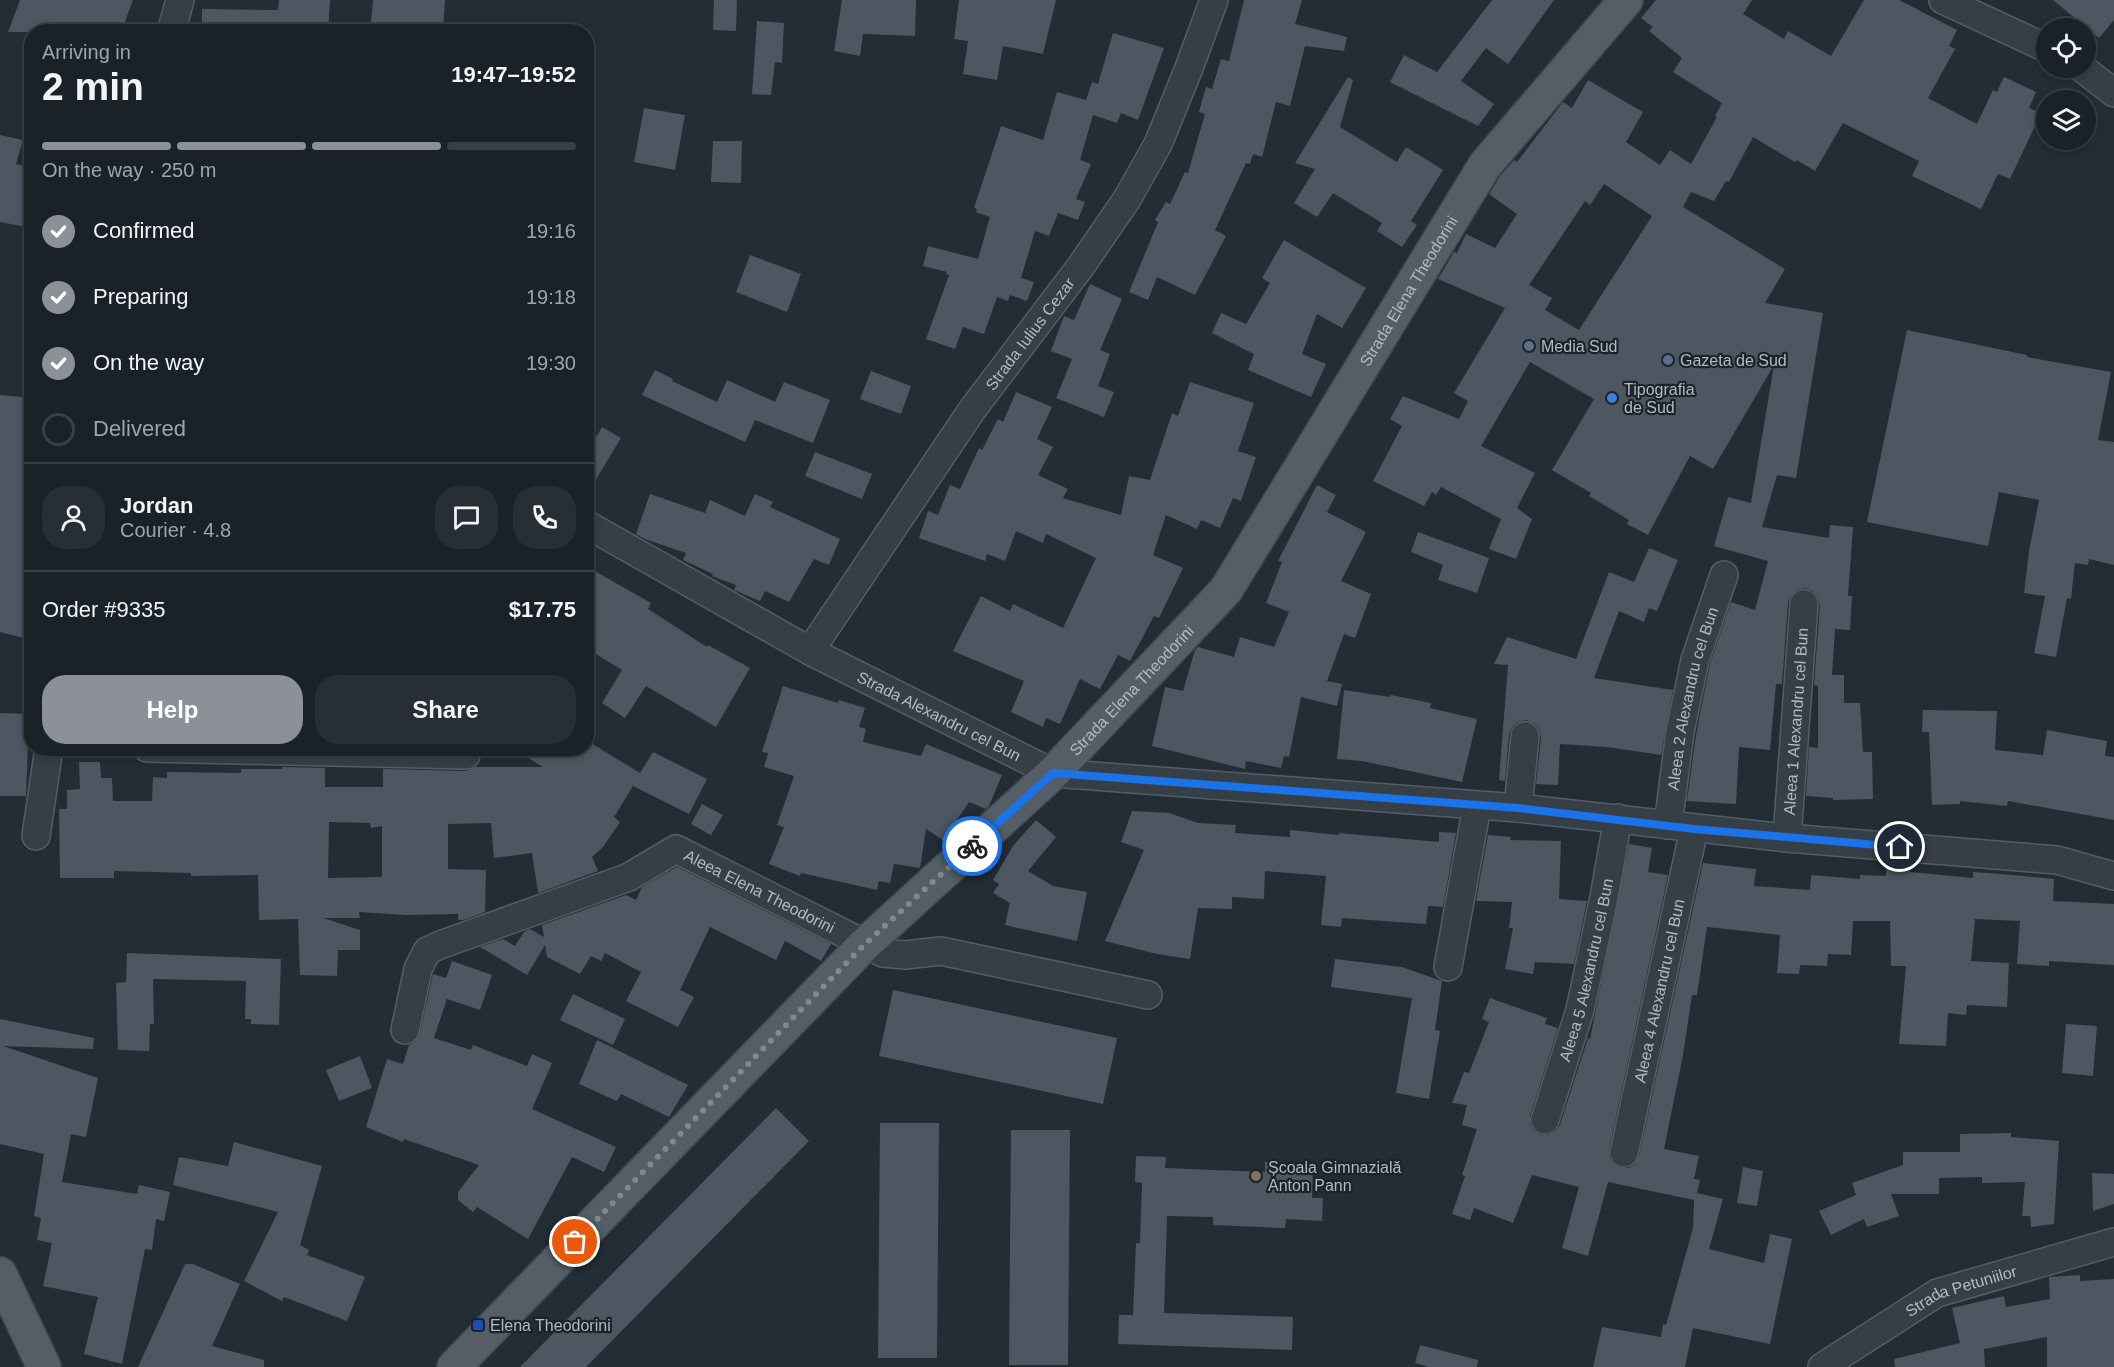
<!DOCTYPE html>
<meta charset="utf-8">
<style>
body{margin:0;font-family:Arial,sans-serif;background:#272f34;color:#f1f3f6;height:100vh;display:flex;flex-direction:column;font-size:22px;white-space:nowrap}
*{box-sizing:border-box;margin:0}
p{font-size:20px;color:#9fa4a8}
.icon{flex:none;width:33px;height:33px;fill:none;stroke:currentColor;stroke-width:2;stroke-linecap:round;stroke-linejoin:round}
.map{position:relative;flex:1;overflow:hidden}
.side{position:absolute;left:24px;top:24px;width:570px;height:732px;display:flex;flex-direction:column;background:#1a2228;border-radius:24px;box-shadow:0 3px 9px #0003,0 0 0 2px #383f45}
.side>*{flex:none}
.buttons{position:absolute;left:2036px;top:18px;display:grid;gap:12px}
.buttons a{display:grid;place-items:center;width:60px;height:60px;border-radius:50%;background:#1a2228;box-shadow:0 3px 9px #0003,0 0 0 2px #383f45;font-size:30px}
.pin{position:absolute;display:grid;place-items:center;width:51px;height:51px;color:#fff;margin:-26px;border:3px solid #fff;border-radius:50%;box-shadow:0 2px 6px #0007}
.courier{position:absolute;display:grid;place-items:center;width:60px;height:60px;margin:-30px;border:4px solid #1a73e8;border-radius:50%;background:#fff;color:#222;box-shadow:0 2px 8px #0007}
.overview em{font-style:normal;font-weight:600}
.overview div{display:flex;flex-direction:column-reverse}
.overview{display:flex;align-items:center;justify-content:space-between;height:102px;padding:0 18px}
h1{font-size:39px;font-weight:600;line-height:45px}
.bar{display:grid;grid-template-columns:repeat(4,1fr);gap:9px 6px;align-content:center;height:72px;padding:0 18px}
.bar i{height:8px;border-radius:4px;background:#383f45}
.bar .active{background:#8c9099}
.bar p{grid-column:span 4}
.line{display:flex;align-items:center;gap:15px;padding:0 18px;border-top:2px solid #383f45}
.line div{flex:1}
.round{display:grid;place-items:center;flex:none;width:63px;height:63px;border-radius:24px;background:#272f34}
ol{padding:0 18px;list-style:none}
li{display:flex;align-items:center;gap:18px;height:66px}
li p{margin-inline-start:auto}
li .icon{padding:6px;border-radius:50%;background:#8c9099;color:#fff;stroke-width:4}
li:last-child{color:#9fa4a8}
li i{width:33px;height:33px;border:3px solid #383f45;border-radius:50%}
.button{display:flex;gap:12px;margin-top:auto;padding:12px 18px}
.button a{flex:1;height:69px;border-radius:24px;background:#8c9099;color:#fff;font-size:24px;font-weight:600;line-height:69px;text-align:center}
.button a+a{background:#272f34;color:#f1f3f6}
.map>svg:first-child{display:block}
</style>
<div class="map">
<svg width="2114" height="1367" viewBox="0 0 2114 1367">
<rect width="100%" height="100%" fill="#232d35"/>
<g fill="#4c5761" fill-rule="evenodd">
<polygon points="20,0 133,0 121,32 8,32"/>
<polygon points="279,0 330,0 328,32 202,32 202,9 278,10"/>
<polygon points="373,0 445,0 443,32 370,32"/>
<polygon points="714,0 737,0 736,31 713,30"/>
<polygon points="842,0 916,0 915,36 863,34 860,56 834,51"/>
<polygon points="959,0 1056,0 1043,54 1003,46 997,80 963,74 968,41 954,39"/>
<polygon points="1244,0 1302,0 1295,24 1347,37 1344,51 1305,46 1290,106 1276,102 1262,157 1253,154 1250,164 1246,163 1215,230 1226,236 1195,295 1157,277 1148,300 1129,292 1158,222 1155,220 1166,202 1170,204 1185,172 1188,173 1205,114 1199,112 1206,87 1212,89 1221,59 1229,61"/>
<polygon points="1492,0 1554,0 1508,64 1486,48 1461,81 1494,104 1478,126 1390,82 1404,55 1437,72"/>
<path d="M1656,0H1752L1743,14L1784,39L1788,31L1831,56L1864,0H1899L1957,30L1949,46L1955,49L1928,98L1977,124L1993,90L1997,92L2004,77L2036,92L2029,108L2041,113L2010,179L1998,174L1981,209L1912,176L1919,161L1843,123L1815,171L1797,160L1795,162L1753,137L1729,182L1726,181L1714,201L1691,192L1683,207L1785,269L1765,303L1823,313L1796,478L1777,475L1762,527L1829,538L1830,525L1853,527L1848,596H1852L1850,630L1835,629L1832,675H1844V703H1860L1863,752H1872L1873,799L1833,800V798L1806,796L1809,747L1818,748V686L1814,685L1820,605L1818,598L1813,591L1805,588L1797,590L1791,596L1788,602L1782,684H1776L1770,750L1739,747L1736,804L1687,801L1696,735L1710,664L1731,602L1755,610L1768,561L1714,546L1728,497L1751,503L1774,365L1713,469L1690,456L1648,535L1627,524L1629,520L1589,496L1591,493L1552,470L1594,399L1530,362L1481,446L1535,473L1517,508L1532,519L1516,559L1489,549L1501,519L1441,487L1436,495L1432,492L1424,506L1373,481L1402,426L1390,419L1403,396L1459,419L1468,401L1454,393L1505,308L1438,279L1454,252L1457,253L1466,234L1495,248L1517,214L1489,194L1500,176L1514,160L1517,162L1563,102L1572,108L1588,80L1643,112L1626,142L1660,165L1670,150L1691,164L1717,117L1715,116L1722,103L1673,72L1682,58L1649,31L1653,27L1641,18ZM1604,184L1652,216L1579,330L1545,310L1552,298L1529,285L1585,201L1590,205Z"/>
<polygon points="2053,0 2114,0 2114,20 2099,38"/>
<polygon points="757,21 784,23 782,63 775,62 771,95 752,94"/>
<polygon points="1113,33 1164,48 1138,120 1121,113 1117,123 1093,115 1080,160 1091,164 1076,199 1085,202 1078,220 1058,213 1049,236 1035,231 1021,278 1034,282 1027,301 1010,295 1008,301 997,297 984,334 963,327 955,349 926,339 949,275 946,274 947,272 923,266 928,246 978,259 990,217 976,212 977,209 974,208 1001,126 1043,140 1057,92 1086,100 1092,82 1098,84"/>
<polygon points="1348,77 1353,80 1340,127 1397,162 1406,147 1443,170 1411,221 1417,225 1402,247 1377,231 1382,223 1333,193 1317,217 1294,203 1315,169 1295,163"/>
<polygon points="644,108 685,115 675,170 634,162"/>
<polygon points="0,135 23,140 16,164 28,167 26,176 32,176 32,228 0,222"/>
<polygon points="713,141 742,141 741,183 711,182"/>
<polygon points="1284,240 1366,288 1342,328 1317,314 1302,354 1326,364 1311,397 1248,370 1254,354 1212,333 1221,313 1246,324 1270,283 1262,278"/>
<polygon points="750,255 801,274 787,312 736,292"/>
<polygon points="1090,284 1122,299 1100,350 1110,354 1098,386 1114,392 1104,417 1056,398 1072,359 1051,351 1064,316 1074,320"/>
<polygon points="1907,330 2027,355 2027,357 2111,372 2098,440 2114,442 2114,565 2089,559 2088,565 2075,563 2071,599 2067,598 2056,657 2034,653 2045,596 2024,593 2029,551 2039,500 1999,492 1988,546 1867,522"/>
<polygon points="655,370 673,379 672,381 717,402 727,380 775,402 784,382 830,400 813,443 755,420 745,442 642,395"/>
<polygon points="871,371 911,386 901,414 860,399"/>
<polygon points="1190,382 1254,403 1238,451 1256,457 1241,501 1233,498 1220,528 1201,520 1197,529 1166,515 1153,555 1183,568 1159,618 1154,616 1130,661 1118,655 1100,689 1080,679 1060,724 1046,718 1043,727 1011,712 1024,681 953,651 981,596 1010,611 1013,604 1063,628 1096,558 1046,534 1043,543 1016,531 1005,561 987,554 985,561 919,538 928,511 938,515 950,485 960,489 979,448 982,450 998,419 1003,422 1016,392 1052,407 1037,439 1053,447 1038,475 1068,489 1063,498 1121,515 1129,476 1150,480 1172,413 1178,416"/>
<polygon points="0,395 32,398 32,640 0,632"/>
<polygon points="602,427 621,438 586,496 586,455"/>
<polygon points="815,452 872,474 862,499 805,476"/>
<polygon points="1317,485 1336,495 1327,512 1366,532 1341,581 1371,594 1355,638 1344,634 1327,681 1342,684 1337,706 1301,697 1289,757 1284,756 1281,768 1246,761 1245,769 1152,746 1165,687 1183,691 1195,650 1198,647 1234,657 1240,637 1274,647 1289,612 1266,603 1282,562 1278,561"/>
<polygon points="650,494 705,513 710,500 745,516 755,494 773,502 770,507 840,539 829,565 814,559 789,602 765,591 760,601 734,590 736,585 712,576 713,574 683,560 686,553 645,539 636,534"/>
<polygon points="1418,532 1489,558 1477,593 1438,580 1443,565 1411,552"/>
<polygon points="1649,548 1678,560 1657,611 1649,608 1644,622 1619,611 1594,678 1673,690 1661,755 1607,747 1560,744 1558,785 1536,784 1541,737 1539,729 1535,724 1526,720 1518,722 1512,727 1509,734 1505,781 1499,780 1508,665 1494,664 1507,637 1576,659 1609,572 1634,582"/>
<polygon points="586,566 651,603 648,609 707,647 708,645 750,668 716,727 646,686 625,718 602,703 622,670 586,648"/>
<polygon points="783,686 838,703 839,700 865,708 859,727 866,729 863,742 921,756 926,744 1002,775 989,806 986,809 969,802 943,840 926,829 920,868 894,864 890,883 879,881 877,890 801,873 800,876 769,864 784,827 777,825 794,776 764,767 768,753 762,752"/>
<polygon points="1344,690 1390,697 1391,695 1431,703 1430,708 1477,719 1462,782 1362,761 1337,759"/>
<polygon points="1923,710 1997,711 1995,750 2043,755 2047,730 2107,741 2105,756 2114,757 2114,820 2008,801 2007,806 1960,801 1960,804 1932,805 1929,732 1922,732"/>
<polygon points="0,713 29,714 26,796 0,796"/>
<path d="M586,740L640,773L653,752L707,779L689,814L633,786L614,817L620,822L603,847L592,857L598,871L538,893L532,853L494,858L491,823L448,824V869L486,870L485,912L463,920H458V914L407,915L359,912L360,918H323L360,930V950H338L337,976L300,975L298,919L259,920L258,875L191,876V873L114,871V878H60L59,809H67V790L80,789L79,762H100L101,778H112L113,801H152L153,777L167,778V772L241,773V769H282V767L325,768V787H383V769L466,771L476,767H543L512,748H586ZM329,822L370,823L371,828L382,826V877L328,878Z"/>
<polygon points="702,804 723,815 711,835 691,824"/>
<polygon points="1132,811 1169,813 1198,823 1236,825 1235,833 1290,837 1290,830 1339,835 1339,833 1439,842 1439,832 1456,833 1443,907 1428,906 1426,924 1342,918 1341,927 1321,925 1326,876 1265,871 1264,899 1232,897 1232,909 1198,908 1190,959 1157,954 1105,941 1144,850 1121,842"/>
<polygon points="1036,820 1056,837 1028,871 1053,886 1087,892 1077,941 1005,925 1010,903 993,893 999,884 993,880 1013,846"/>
<polygon points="1488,835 1511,837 1510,840 1561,841 1559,899 1587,901 1574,964 1535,962 1533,974 1505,969 1513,928 1509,928 1512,902 1476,901"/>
<polygon points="1629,844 1652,848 1648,872 1668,875 1609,1150 1609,1157 1613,1164 1621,1168 1629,1168 1635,1164 1639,1156 1703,863 1756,869 1754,886 1810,890 1811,875 1860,879 1860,875 1886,876 1886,869 1910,870 1910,872 1973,878 1973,872 2013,875 2054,879 2053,901 2114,904 2114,965 2049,961 2049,966 2017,964 2020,921 1975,919 1971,961 2009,963 2007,1007 1967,1005 1966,1015 1948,1013 1946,1046 1899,1044 1906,966 1891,966 1890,921 1853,921 1851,955 1828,954 1827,966 1800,965 1799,974 1777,973 1780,935 1707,927 1697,995 1692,995 1683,1055 1664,1149 1699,1156 1694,1179 1700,1180 1697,1193 1723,1199 1709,1249 1764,1263 1770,1234 1792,1239 1770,1344 1693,1328 1685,1367 1593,1367 1602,1327 1661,1337 1663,1324 1666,1325 1693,1228 1694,1200 1608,1182 1588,1256 1562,1248 1579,1187 1532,1175 1513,1223 1474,1208 1470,1220 1452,1214 1465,1176 1462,1175 1477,1129 1462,1125 1467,1105 1452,1103 1464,1072 1469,1073 1489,1022 1482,1019 1490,998 1547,1018 1545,1024 1558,1028 1530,1116 1530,1124 1534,1131 1541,1135 1549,1135 1556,1131 1560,1125 1588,1038 1590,1039"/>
<polygon points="677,867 831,944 821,961 785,941 776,960 710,927 680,990 694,997 678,1027 626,1001 641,972 605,953 601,961 591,956 580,974 547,957 545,945 527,975 480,947 503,939 515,946 524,932 530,929 544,937 542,925 626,895 636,900 642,887"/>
<polygon points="127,953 281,959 279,1025 251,1024 251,1019 245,1019 246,981 153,979 154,1024 150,1024 149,1051 118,1050 116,983 126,982"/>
<polygon points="1335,959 1402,967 1442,981 1435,1030 1440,1031 1429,1099 1396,1093 1412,998 1331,987"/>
<polygon points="452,961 492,975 480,1010 447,999 434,1038 471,1050 473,1045 527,1066 532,1054 552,1063 532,1109 616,1147 604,1172 572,1157 528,1239 477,1207 473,1212 458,1200 458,1192 479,1165 404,1139 403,1142 366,1127 387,1059 403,1064 409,1045 416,1041 420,1033 433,974 446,978"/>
<polygon points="893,990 1117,1038 1103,1104 879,1056"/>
<polygon points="573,994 625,1019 613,1045 560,1020"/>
<polygon points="0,1019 94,1038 93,1049 3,1046 98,1078 86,1137 71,1134 62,1182 137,1194 139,1185 170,1192 164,1221 156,1219 152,1250 145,1249 122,1364 84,1354 98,1297 43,1286 52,1243 37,1240 41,1218 34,1216 44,1154 0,1144"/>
<polygon points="2066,1024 2097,1026 2093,1076 2062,1073"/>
<polygon points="597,1040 688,1085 669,1117 621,1094 617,1101 579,1084"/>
<polygon points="360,1056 372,1088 339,1101 326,1070"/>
<polygon points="776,1108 809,1141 586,1367 520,1367"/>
<polygon points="880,1123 939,1123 937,1358 878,1358"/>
<polygon points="1011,1130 1070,1130 1068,1365 1009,1365"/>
<polygon points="2011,1133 2011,1137 2059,1141 2054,1224 2031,1227 2030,1216 2022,1216 2025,1182 1982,1183 1982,1177 1939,1178 1939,1194 1891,1194 1899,1216 1867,1227 1864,1219 1831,1235 1819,1211 1856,1195 1852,1183 1903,1165 1903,1152 1960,1152 1960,1134"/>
<polygon points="234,1142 322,1166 300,1245 309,1250 307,1255 365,1277 347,1321 284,1297 282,1301 244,1281 278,1212 173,1185 179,1157 228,1166"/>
<polygon points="1136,1156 1166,1157 1165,1168 1265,1172 1265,1162 1313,1164 1312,1198 1323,1198 1322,1221 1286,1219 1285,1228 1213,1225 1213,1217 1167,1216 1164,1313 1293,1317 1292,1350 1118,1344 1119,1315 1133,1315 1136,1243 1140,1243 1142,1183 1135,1182"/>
<polygon points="1743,1167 1763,1171 1757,1206 1737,1203"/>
<polygon points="2092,1173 2114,1174 2114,1204 2093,1211"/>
<polygon points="185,1264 193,1264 240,1284 212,1346 264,1360 264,1367 138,1367"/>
<polygon points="2080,1275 2080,1281 2114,1279 2114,1367 2047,1367 2047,1337 1984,1349 1985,1367 1895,1367 1894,1359 1960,1343 1952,1308 2004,1296 2006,1307 2050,1299 2049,1277"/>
<polygon points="1420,1345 1478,1360 1477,1367 1429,1367 1415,1363"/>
</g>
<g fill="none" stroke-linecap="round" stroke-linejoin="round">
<defs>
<g id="minor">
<polyline points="1943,0 2046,48"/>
<polyline points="171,32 180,0"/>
<polyline points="2082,68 2114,93"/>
<path id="s1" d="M586,524L810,651L1053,773L1518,808L1787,838L2057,860L2114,876"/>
<path id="s2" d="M810,651L972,410L1081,266L1127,199L1158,144L1189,68L1214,0"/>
<polyline points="147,748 466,755"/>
<polyline points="1518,808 1525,736"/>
<path id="s3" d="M1668,825L1680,732L1695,660L1724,575"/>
<polyline points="36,836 49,748"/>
<path id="s4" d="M1787,838L1804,604"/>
<polyline points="1448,967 1477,806"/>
<path id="s5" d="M405,1030L418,969L427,951L440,945L629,877L676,849L883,953L905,955L941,951L1148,995"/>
<path id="s6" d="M1545,1120L1580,1010L1604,897L1618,818"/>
<path id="s7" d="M1624,1153L1694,829"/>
<path id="s8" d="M1822,1367L1937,1293L2114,1242"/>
</g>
<g id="major">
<polyline points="0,1274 44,1367"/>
<path id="s9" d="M454,1367L864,945L1053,773L1226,590L1485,165L1626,0"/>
</g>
</defs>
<use href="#minor" stroke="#545d64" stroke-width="30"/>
<use href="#major" stroke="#404850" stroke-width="36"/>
<use href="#minor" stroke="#373f46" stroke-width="27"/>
<use href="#major" stroke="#555e66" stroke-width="33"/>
</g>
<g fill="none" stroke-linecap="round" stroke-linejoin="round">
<polyline stroke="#7f8991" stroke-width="6" stroke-dasharray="0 10.8" points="575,1242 864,945 972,846"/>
<polyline stroke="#1a73e8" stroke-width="8" points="972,846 1053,773 1518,808 1694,829 1900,847"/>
</g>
<g fill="#5c6f8a" stroke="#1c242b" stroke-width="2">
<circle cx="1529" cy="346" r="6"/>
<circle cx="1668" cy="360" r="6"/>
</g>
<circle fill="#3f7fe0" stroke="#1c242b" stroke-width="2" cx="1612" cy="398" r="6"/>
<circle fill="#8d6e63" stroke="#1c242b" stroke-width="2" cx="1256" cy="1176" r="6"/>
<rect fill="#1a4fb4" stroke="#1c242b" stroke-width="2" x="472" y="1319" width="12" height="12" rx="3"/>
<g text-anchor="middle" stroke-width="4.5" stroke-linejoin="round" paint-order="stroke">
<g font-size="16" fill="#b1bac3" stroke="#1c242b">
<text dy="6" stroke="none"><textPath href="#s9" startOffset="1446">Strada Elena Theodorini</textPath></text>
<text dy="6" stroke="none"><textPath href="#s2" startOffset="386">Strada Iulius Cezar</textPath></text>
<text dy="6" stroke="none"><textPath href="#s9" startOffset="958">Strada Elena Theodorini</textPath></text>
<text dy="6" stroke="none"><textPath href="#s3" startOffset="129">Aleea 2 Alexandru cel Bun</textPath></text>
<text dy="6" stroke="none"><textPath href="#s1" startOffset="402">Strada Alexandru cel Bun</textPath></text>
<text dy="6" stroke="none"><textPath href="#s4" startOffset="117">Aleea 1 Alexandru cel Bun</textPath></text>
<text dy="6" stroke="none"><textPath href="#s5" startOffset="446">Aleea Elena Theodorini</textPath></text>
<text dy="6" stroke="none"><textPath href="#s6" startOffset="156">Aleea 5 Alexandru cel Bun</textPath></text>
<text dy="6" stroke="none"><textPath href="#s7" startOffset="166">Aleea 4 Alexandru cel Bun</textPath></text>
<text dy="6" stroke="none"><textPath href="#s8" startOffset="160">Strada Petuniilor</textPath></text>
</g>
<g font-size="16" fill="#b1bac3" stroke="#1c242b" text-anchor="start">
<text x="1541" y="352">Media Sud</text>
<text x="1680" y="366">Gazeta de Sud</text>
<text x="1624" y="395">Tipografia<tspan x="1624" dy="18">de Sud</tspan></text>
<text x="1268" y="1173">Școala Gimnazială<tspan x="1268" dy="18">Anton Pann</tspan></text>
<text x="490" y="1331">Elena Theodorini</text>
</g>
</g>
</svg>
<div class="buttons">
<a><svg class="icon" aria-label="locate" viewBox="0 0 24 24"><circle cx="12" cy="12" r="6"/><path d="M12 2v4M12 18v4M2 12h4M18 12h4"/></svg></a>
<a><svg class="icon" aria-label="layers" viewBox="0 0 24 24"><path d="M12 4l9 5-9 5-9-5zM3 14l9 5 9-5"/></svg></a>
</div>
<div class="pin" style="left:575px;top:1242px;background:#ea580c"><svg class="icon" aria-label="bag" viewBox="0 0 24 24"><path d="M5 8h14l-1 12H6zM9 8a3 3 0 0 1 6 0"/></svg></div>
<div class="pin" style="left:1900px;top:847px;background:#1f2937"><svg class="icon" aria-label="home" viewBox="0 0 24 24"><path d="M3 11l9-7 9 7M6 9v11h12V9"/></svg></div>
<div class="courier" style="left:972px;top:846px"><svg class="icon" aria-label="bike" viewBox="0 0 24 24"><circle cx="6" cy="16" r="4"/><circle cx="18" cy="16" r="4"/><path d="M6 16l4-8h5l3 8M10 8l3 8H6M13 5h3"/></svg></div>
<section class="side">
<div class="overview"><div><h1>2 min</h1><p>Arriving in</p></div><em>19:47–19:52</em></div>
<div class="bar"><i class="active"></i><i class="active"></i><i class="active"></i><i></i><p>On the way · 250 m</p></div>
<ol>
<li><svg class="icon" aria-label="check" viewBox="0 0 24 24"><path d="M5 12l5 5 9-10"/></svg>Confirmed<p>19:16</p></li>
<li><svg class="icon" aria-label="check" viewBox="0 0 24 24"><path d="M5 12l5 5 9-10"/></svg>Preparing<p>19:18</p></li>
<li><svg class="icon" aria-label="check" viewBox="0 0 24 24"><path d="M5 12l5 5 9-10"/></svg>On the way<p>19:30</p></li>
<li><i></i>Delivered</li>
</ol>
<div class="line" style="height:108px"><a class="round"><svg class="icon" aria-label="person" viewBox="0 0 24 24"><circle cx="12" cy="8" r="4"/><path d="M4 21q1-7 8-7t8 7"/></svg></a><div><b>Jordan</b><p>Courier · 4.8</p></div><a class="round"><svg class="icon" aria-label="chat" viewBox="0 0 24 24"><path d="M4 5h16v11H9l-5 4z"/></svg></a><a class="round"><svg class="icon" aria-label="phone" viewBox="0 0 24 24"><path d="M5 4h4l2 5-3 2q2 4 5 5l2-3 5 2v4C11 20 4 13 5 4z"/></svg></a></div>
<div class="line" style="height:78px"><div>Order #9335</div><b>$17.75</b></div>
<div class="button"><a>Help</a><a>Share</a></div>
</section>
</div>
